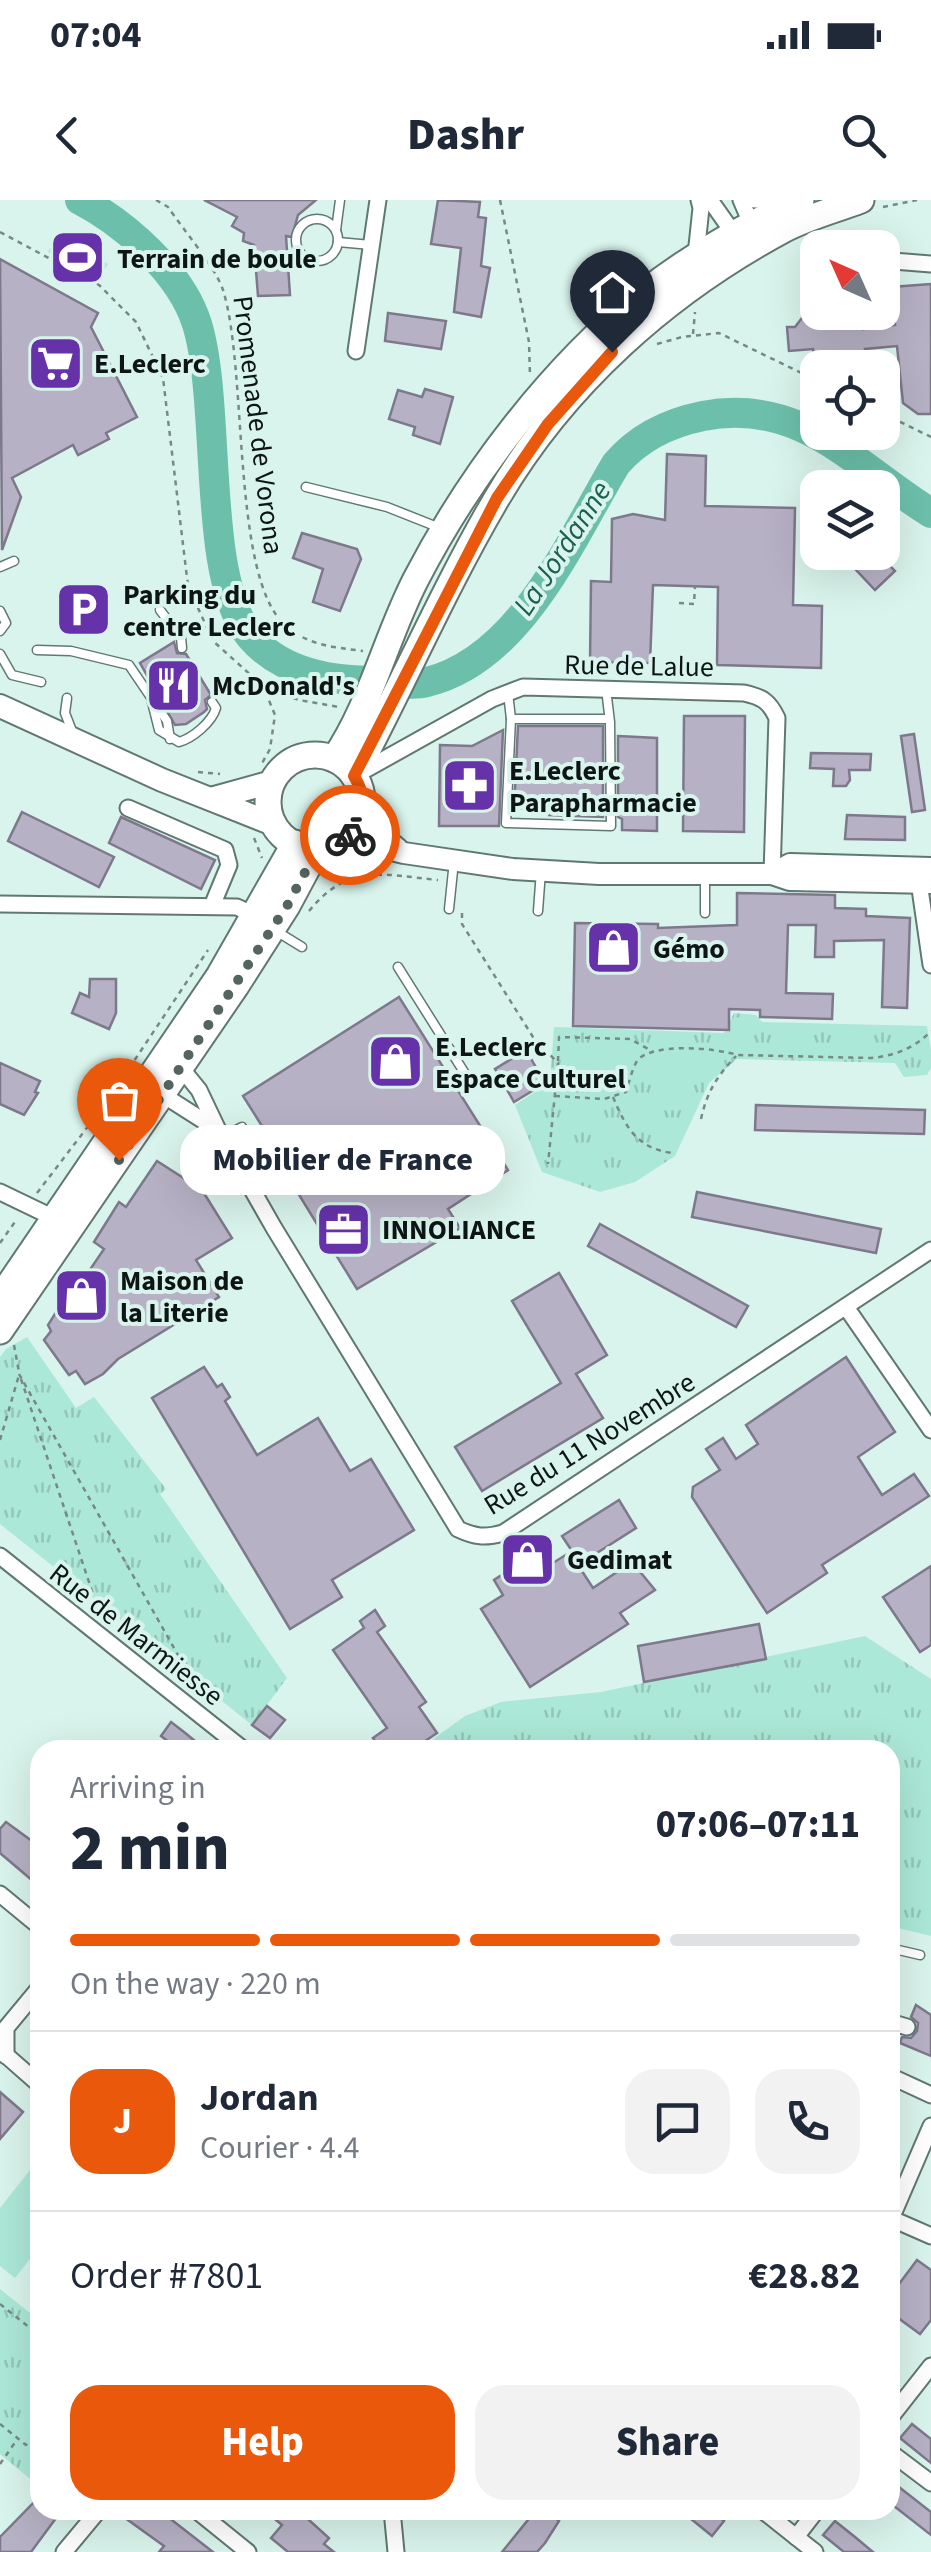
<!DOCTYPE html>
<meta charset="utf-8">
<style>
body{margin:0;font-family:"Source Sans 3",sans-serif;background:#f2f2f3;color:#1f2937;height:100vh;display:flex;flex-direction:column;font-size:38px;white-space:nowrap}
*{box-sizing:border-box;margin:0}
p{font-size:32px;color:#747a83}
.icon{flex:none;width:55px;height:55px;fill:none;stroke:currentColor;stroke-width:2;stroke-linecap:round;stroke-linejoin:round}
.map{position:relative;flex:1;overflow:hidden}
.sheet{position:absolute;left:30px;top:1540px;width:870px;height:780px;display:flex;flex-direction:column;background:#fff;border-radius:30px;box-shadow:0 10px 40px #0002}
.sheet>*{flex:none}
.needle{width:65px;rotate:315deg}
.buttons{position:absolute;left:800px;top:30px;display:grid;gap:20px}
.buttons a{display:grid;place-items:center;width:100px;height:100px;border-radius:20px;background:#fff;box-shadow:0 10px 40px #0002;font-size:50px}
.pin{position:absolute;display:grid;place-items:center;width:85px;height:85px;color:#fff;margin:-102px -42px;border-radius:50% 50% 50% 0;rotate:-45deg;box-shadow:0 0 10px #0007}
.pin .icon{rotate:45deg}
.courier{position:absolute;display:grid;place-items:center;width:100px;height:100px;margin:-50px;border:8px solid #ea580c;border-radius:50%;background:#fff;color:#222;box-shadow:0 2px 12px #0007}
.bubble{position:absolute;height:70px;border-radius:30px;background:#fff;box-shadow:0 10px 40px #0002;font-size:32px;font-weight:800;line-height:70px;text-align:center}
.headline em{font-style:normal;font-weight:800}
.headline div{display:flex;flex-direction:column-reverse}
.headline{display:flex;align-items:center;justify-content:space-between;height:170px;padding:0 40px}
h1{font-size:65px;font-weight:800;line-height:75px}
.bar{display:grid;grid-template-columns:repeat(4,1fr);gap:15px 10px;align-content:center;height:120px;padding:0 40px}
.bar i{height:12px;border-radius:8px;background:#e0e1e3}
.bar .on{background:#ea580c}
.bar p{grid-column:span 4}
.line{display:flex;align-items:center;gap:25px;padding:0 40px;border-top:2px solid #e0e1e3}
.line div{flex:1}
.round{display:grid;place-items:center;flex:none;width:105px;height:105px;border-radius:30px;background:#f2f2f3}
.action{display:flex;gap:20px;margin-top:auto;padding:20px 40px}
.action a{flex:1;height:115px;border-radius:30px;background:#ea580c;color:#fff;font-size:40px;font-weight:800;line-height:115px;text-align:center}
.action a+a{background:#f2f2f3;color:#1f2937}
.status{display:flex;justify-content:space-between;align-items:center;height:70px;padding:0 50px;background:#fff;direction:ltr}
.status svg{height:28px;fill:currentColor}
header{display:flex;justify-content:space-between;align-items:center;height:130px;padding:0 40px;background:#fff;font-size:45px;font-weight:800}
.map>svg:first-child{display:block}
</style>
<div class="status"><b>07:04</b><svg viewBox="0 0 49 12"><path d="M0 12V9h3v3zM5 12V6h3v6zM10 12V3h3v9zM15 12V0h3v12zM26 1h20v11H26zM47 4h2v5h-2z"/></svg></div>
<header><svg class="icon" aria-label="back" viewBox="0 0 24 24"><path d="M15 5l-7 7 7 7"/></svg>Dashr<svg class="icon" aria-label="search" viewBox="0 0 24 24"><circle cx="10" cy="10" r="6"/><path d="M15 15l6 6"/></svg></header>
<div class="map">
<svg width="931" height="2352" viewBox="0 0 931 2352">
<defs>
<pattern id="grass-tufts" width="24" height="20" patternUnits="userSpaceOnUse" patternTransform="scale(2.5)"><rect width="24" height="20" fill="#ace8d7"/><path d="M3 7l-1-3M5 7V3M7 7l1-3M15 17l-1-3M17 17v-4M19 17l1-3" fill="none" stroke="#93c6b8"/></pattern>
</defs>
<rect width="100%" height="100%" fill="#d9f4ec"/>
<g fill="url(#grass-tufts)">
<polygon points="734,813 756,815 762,822 927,826 931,850 931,868 927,875 904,877 895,863 737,859 709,883 675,956 635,982 600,992 542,972 515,905 550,882 554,827 724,833"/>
<polygon points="27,1137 76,1208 94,1197 166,1289 160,1294 287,1478 252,1525 0,1324 0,1157 6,1149"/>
<polygon points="865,1436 931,1479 931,1736 890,1726 890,1550 423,1550 436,1537 465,1516 501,1502 601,1492"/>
<polygon points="0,2089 40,2121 40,2287 0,2254"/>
</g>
<g fill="#ace8d7">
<polygon points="57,35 108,64 98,80 48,52"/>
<polygon points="628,843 627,873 573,875 573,844"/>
<polygon points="652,855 681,856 682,910 652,911"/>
<polygon points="34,1965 40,1970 40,2046 15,2078 0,2066 0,2008"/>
</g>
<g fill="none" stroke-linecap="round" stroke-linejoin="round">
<path stroke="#6cc0ab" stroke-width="30" d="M80,0C126,24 181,73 197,124C222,206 201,376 250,436C280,472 330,481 374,481C391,482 412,486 427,482C521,459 571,339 616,264C639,237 668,223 703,216C802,197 855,266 931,313"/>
</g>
<g fill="#b7b1c5" stroke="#7e788b" stroke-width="2.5">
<polygon points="204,0 316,0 298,15 292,37 286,36 290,95 258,96 254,45 243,41 244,33 232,26 237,17"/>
<polygon points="438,0 480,2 478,17 486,18 481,66 490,68 481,117 454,112 461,48 431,44"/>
<polygon points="0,59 98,113 91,127 137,217 106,233 109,239 78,255 73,245 12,278 21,297 2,350"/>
<polygon points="931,84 931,214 918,214 903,203 897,146 865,149 867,168 841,168 840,158 815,161 813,149 789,151 787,127 795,127 818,97 818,112 861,112 863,129 895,125 892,87"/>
<polygon points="388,113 446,121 441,149 385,141"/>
<polygon points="425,189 453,197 440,244 413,235 415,227 389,219 398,190 422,197"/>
<polygon points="667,254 706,256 705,306 795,308 793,405 822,406 821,468 717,465 718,387 653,385 650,463 590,462 591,381 611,382 612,319 633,314 665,320"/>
<polygon points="302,333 357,349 361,359 340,411 313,402 323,369 293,358"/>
<polygon points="839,352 876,352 895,371 875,390"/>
<polygon points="174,442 177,453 186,454 211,495 205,500 207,509 204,512 186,524 175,525 140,463"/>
<polygon points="684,516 745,516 744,632 683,631"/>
<polygon points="518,526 603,526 603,617 549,615 549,609 514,608"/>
<polygon points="503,530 499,626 439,626 440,545 472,546"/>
<polygon points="914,534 925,610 912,612 901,536"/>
<polygon points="618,536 657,538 657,631 622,630 622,619 618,617"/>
<polygon points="811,553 871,554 870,570 849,570 850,580 846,586 833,586 834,569 810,568"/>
<polygon points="22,612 114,657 99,687 8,641"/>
<polygon points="847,615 905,617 905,640 845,639"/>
<polygon points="121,617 215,660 201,689 109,643"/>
<polygon points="737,693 835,695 835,708 866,709 866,716 910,718 907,808 882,807 884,740 834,741 834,757 815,757 816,725 788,725 786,793 833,794 832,819 760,817 760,810 729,809 729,830 573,826 575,723 658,724 658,728 737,725"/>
<polygon points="90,779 116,779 116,813 109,829 72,813 80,793 89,797"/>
<polygon points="399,797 508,970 448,1009 460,1028 357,1089 296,990 300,986 243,896"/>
<polygon points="526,850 545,883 514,902 495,869"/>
<polygon points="0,863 40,881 35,892 38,893 24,915 0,904"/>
<polygon points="756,905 925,910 924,934 755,930"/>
<polygon points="157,961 202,990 232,1038 196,1060 219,1097 118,1159 103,1174 85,1184 76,1171 69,1175 44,1140 51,1131 48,1125 80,1074 85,1077 104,1049 94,1042 119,1002 126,1007"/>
<polygon points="697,992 881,1029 876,1053 692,1017"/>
<polygon points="600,1024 748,1106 736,1127 588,1046"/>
<polygon points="559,1073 607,1155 576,1174 603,1218 482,1291 455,1247 561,1183 512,1101"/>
<polygon points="846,1157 895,1232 858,1257 882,1295 914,1274 929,1296 822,1365 827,1373 767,1413 692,1297 693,1287 720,1270 706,1249 723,1238 736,1259 758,1244 746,1225"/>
<polygon points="204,1167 217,1187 222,1184 230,1197 225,1201 257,1255 318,1218 350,1271 371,1259 414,1330 332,1380 342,1397 290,1429 152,1198"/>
<polygon points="619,1300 636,1328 578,1365 593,1388 632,1362 655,1390 620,1413 628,1424 530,1487 481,1409 503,1395 494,1380 517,1365 526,1380 572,1351 562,1336"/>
<polygon points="931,1366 931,1445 920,1452 883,1397"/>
<polygon points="375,1410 385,1426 377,1432 426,1502 419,1507 437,1533 412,1550 381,1550 373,1538 387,1528 333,1450 364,1428 360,1421"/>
<polygon points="759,1424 766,1459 644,1482 638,1446"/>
<polygon points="267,1506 285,1520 270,1538 252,1525"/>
<polygon points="171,1522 184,1532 206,1550 179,1550 161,1536"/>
<polygon points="6,1622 40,1647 40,1687 0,1653 0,1629"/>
<polygon points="916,1805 931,1815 931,1856 900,1843 902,1837 911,1838 917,1831 918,1823 911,1817"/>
<polygon points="0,1892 23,1912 0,1939"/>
<polygon points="917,2060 931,2070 931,2120 920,2134 890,2112 890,2096"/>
<polygon points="912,2224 931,2239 931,2263 900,2238"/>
<polygon points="890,2280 931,2312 931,2335 890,2303"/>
<polygon points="40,2296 40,2310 62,2310 31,2352 0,2352 0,2337"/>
<polygon points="114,2310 159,2310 213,2352 159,2352 164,2346"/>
<polygon points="264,2310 298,2310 329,2338 324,2344 334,2352 288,2352 271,2338 282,2325"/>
<polygon points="536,2310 546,2310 559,2321 545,2343 537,2352 502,2352"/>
<polygon points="680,2310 711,2310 724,2321 712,2336"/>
<polygon points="835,2321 855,2337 873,2352 844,2352 823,2335"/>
</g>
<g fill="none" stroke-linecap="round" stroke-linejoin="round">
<defs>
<g id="service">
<circle cx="317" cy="40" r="21"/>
<polyline points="336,30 340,0"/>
<polyline points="338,42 371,45"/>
<polyline points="306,287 387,307 440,328"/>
<polyline points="0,367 14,361"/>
<polyline points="160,410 181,438 182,448"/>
<polyline points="0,411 6,423 0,431"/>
<polyline points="37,450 71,451 129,465 167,521 170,539"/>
<polyline points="0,454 12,475 41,482"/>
<polyline points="508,493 511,519 506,623 611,626 610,522 606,489"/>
<polyline points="67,498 65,513 72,531"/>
<path d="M152,502L159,530L179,542C193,538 212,522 216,508L212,502"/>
<polyline points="511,519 608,519"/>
<polyline points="705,678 705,713"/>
<polyline points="449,709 454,661"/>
<polyline points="538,711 541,671"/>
<polyline points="276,731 302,747"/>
<polyline points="398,767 469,880"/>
<polyline points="222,937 242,927"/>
<polyline points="890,1748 920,1755"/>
</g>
<g id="minor">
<polyline points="710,0 734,34"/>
<polyline points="741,0 751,23"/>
<polyline points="755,0 775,0"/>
<polyline points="696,55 701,8 699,0"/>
<polyline points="882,56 893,61 931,64"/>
<polyline points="356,151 378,0"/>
<path d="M356,575L492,499L523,487L744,493C762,497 769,501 777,518L772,674"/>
<polyline points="128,608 225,650 229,665 212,706"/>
<polyline points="918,675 931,765"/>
<polyline points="0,704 237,707 256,716"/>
<path d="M181,868L199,890L218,930L274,1028L458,1329C475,1337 485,1338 503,1333L931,1050"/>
<polyline points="163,895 218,930"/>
<polyline points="0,992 54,1018"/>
<polyline points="846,1107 931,1230"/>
<polyline points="0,1356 244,1550"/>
<polyline points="0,1694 40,1727"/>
<polyline points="890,1822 907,1827"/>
<polyline points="0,1850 40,1885"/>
<polyline points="6,1856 6,1828 40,1787"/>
<polyline points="890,1876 931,1895"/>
<polyline points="890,2018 931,2036"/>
<polyline points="891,2019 931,1926"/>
<polyline points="890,2218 931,2166"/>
<polyline points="890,2252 931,2283"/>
<polyline points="196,2310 248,2352"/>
<polyline points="392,2310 396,2352"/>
<polyline points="762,2310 815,2352"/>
<polyline points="796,2337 817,2310"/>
<polyline points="64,2352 99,2310"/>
</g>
<g id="tertiary">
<polyline points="363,610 375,630 398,649"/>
<polyline points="337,643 359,642 404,653 513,669 599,674 772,674 790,680 931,683"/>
<polyline points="772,674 790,664 931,668"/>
</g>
<g id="secondary">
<polyline points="0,506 162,580 273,624"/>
<polyline points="214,598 272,582"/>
</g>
<g id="primary">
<circle cx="315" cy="602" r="47"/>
<path d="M334,559C371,505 386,437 416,379C471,273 551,169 644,93C691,55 746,26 801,0"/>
<path d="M354,576C403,484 444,388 497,298C564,184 666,93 783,30C807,17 835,10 861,0"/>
<polyline points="0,1098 219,776 295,643"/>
<polyline points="0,1131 236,786 287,706 318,648"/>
</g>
</defs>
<use href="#service" stroke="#607871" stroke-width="11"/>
<use href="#minor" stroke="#607871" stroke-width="19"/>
<use href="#tertiary" stroke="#607871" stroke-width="24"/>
<use href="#secondary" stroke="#607871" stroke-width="26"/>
<use href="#primary" stroke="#607871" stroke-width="29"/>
<g stroke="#778984" stroke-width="2.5" stroke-dasharray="5 5" stroke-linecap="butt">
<path d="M156,0L168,7C182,28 216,68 223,90C248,169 231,377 285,425C308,446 334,447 363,451"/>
<polyline points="500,0 529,142 530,176"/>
<polyline points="883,7 917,0"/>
<polyline points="0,32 99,85 136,122 163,178 188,386 213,441 263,486 275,515 270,549 261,565"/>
<polyline points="693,134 695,112"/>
<polyline points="657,144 682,137 719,133 818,181"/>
<polyline points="882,213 931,237"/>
<polyline points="679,403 694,404 695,386"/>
<polyline points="265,487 299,500 339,507"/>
<polyline points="198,572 220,574"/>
<polyline points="254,638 262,658"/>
<path d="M309,711C349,662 383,675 438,680"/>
<polyline points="462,713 462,724 533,837 558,863 548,964"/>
<polyline points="558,861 559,837 630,839 652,851"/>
<polyline points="118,885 208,750"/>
<path d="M555,896L604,899L626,892C629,883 632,869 637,861C651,842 717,848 737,855L871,858C894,856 915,848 931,831"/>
<path d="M613,897C626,928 637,948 672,953"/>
<path d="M701,919C707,892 717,876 736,856"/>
<polyline points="37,993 99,912"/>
<polyline points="0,1043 17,1019"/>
<polyline points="14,1145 19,1172"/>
<polyline points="19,1174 187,1471"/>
<polyline points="21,1179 94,1397"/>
<polyline points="0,1240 19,1175"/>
<polyline points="0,2104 40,2136"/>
<polyline points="0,2224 26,2245 40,2230"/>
<polyline points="0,2264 16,2241"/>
</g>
<use href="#service" stroke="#fff" stroke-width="8"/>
<use href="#minor" stroke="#fff" stroke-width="15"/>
<use href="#tertiary" stroke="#fff" stroke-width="20"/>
<use href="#secondary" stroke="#fff" stroke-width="22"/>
<use href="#primary" stroke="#fff" stroke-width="25"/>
</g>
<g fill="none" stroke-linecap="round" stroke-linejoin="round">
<polyline stroke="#546460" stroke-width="10" stroke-dasharray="0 18" points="119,960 287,706 318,648 331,646 350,635"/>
<path stroke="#ea580c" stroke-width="12" d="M350,635C367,619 366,595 354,576L497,298L548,224L612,152"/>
</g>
<defs>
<symbol id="stadium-square" viewBox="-11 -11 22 22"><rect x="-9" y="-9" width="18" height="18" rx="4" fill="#6632a9" stroke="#d9f4ec"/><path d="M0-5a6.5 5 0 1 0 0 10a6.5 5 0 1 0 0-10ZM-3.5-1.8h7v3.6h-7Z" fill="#fff"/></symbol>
<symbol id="supermarket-square" viewBox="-11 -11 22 22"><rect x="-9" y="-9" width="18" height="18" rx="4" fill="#6632a9" stroke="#d9f4ec"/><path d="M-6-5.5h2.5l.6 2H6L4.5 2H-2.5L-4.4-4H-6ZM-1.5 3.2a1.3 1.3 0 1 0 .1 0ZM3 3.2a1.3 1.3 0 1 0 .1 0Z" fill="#fff"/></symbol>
<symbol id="parking-square" viewBox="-11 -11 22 22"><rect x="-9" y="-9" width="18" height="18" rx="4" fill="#6632a9" stroke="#d9f4ec"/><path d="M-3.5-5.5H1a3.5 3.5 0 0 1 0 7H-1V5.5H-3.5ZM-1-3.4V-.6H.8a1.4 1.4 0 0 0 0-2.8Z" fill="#fff"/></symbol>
<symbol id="restaurant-square" viewBox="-11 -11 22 22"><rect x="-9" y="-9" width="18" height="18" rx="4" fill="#6632a9" stroke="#d9f4ec"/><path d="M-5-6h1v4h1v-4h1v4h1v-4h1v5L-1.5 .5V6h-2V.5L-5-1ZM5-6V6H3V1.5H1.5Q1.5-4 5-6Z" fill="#fff"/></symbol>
<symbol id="pharmacy-square" viewBox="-11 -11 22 22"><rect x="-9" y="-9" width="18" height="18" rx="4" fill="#6632a9" stroke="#d9f4ec"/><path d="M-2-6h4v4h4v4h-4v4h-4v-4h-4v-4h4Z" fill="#fff"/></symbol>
<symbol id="shop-square" viewBox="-11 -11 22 22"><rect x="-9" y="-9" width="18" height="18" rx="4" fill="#6632a9" stroke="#d9f4ec"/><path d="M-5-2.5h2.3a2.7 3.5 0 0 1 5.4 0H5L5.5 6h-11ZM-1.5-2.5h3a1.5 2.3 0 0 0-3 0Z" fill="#fff"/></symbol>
<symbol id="office-square" viewBox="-11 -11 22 22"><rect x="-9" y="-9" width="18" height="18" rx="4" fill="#6632a9" stroke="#d9f4ec"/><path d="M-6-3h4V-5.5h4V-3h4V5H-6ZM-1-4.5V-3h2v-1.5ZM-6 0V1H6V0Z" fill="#fff"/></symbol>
</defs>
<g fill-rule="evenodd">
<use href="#stadium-square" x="46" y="26" width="63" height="63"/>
<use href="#supermarket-square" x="24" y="132" width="63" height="63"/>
<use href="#parking-square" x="52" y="378" width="63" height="63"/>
<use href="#restaurant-square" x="142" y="454" width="63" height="63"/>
<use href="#pharmacy-square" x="438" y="554" width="63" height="63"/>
<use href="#shop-square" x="582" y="716" width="63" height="63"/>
<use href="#shop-square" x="364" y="830" width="63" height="63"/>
<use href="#office-square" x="312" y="998" width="63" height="63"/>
<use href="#shop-square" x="50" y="1064" width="63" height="63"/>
<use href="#shop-square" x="496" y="1328" width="63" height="63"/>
</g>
<g text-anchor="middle" stroke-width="8" stroke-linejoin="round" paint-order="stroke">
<g font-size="28" font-weight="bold" fill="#0d1614" stroke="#d9f4ec" text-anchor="start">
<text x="117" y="68">Terrain de boule</text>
<text x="94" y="173">E.Leclerc</text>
<text x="123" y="404">Parking du<tspan x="123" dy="32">centre Leclerc</tspan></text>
<text x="212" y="495">McDonald's</text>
<text x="509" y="580">E.Leclerc<tspan x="509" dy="32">Parapharmacie</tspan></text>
<text x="653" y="758">Gémo</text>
<text x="435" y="856">E.Leclerc<tspan x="435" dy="32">Espace Culturel</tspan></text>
<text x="382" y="1039">INNOLIANCE</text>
<text x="120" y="1090">Maison de<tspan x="120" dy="32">la Literie</tspan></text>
<text x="567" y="1369">Gedimat</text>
</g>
<g font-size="28" fill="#0d1614" stroke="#d9f4ec">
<text transform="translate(259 225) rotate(83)" y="10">Promenade de Vorona</text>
<text transform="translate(639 465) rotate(1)" y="10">Rue de Lalue</text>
<text transform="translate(589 1243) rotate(-32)" y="10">Rue du 11 Novembre</text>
<text transform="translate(137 1434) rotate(38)" y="10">Rue de Marmiesse</text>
</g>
<g font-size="30" font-style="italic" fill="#1c6051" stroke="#d9f4ec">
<text transform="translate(562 348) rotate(-57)" y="10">La Jordanne</text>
</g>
</g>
</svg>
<div class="buttons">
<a><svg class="needle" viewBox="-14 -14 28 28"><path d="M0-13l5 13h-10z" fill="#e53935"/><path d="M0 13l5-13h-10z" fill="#747a83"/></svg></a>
<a><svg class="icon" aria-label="locate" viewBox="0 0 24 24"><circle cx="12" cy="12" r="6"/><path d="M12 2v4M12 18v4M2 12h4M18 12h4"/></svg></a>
<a><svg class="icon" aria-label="layers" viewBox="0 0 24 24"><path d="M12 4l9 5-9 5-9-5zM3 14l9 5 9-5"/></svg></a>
</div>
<div class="pin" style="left:119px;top:960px;background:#ea580c"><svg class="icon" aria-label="bag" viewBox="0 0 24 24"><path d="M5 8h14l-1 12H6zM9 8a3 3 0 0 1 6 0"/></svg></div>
<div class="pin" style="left:612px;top:152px;background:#1f2937"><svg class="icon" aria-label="home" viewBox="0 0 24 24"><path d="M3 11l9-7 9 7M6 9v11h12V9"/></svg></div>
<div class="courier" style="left:350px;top:635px"><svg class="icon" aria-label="bike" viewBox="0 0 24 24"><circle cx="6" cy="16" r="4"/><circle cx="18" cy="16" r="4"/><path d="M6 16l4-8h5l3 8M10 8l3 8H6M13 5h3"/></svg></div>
<div class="bubble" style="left:180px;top:925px;width:325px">Mobilier de France</div>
<section class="sheet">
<div class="headline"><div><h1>2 min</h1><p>Arriving in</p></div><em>07:06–07:11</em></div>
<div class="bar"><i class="on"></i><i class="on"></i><i class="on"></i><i></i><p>On the way · 220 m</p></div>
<div class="line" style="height:180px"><b class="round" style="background:#ea580c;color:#fff">J</b><div><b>Jordan</b><p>Courier · 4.4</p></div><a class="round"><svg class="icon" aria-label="chat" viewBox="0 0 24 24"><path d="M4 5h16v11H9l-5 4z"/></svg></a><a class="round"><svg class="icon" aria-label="phone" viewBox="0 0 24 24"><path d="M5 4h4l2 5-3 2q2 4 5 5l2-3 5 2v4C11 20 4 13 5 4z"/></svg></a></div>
<div class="line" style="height:130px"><div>Order #7801</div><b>€28.82</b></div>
<div class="action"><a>Help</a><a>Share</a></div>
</section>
</div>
